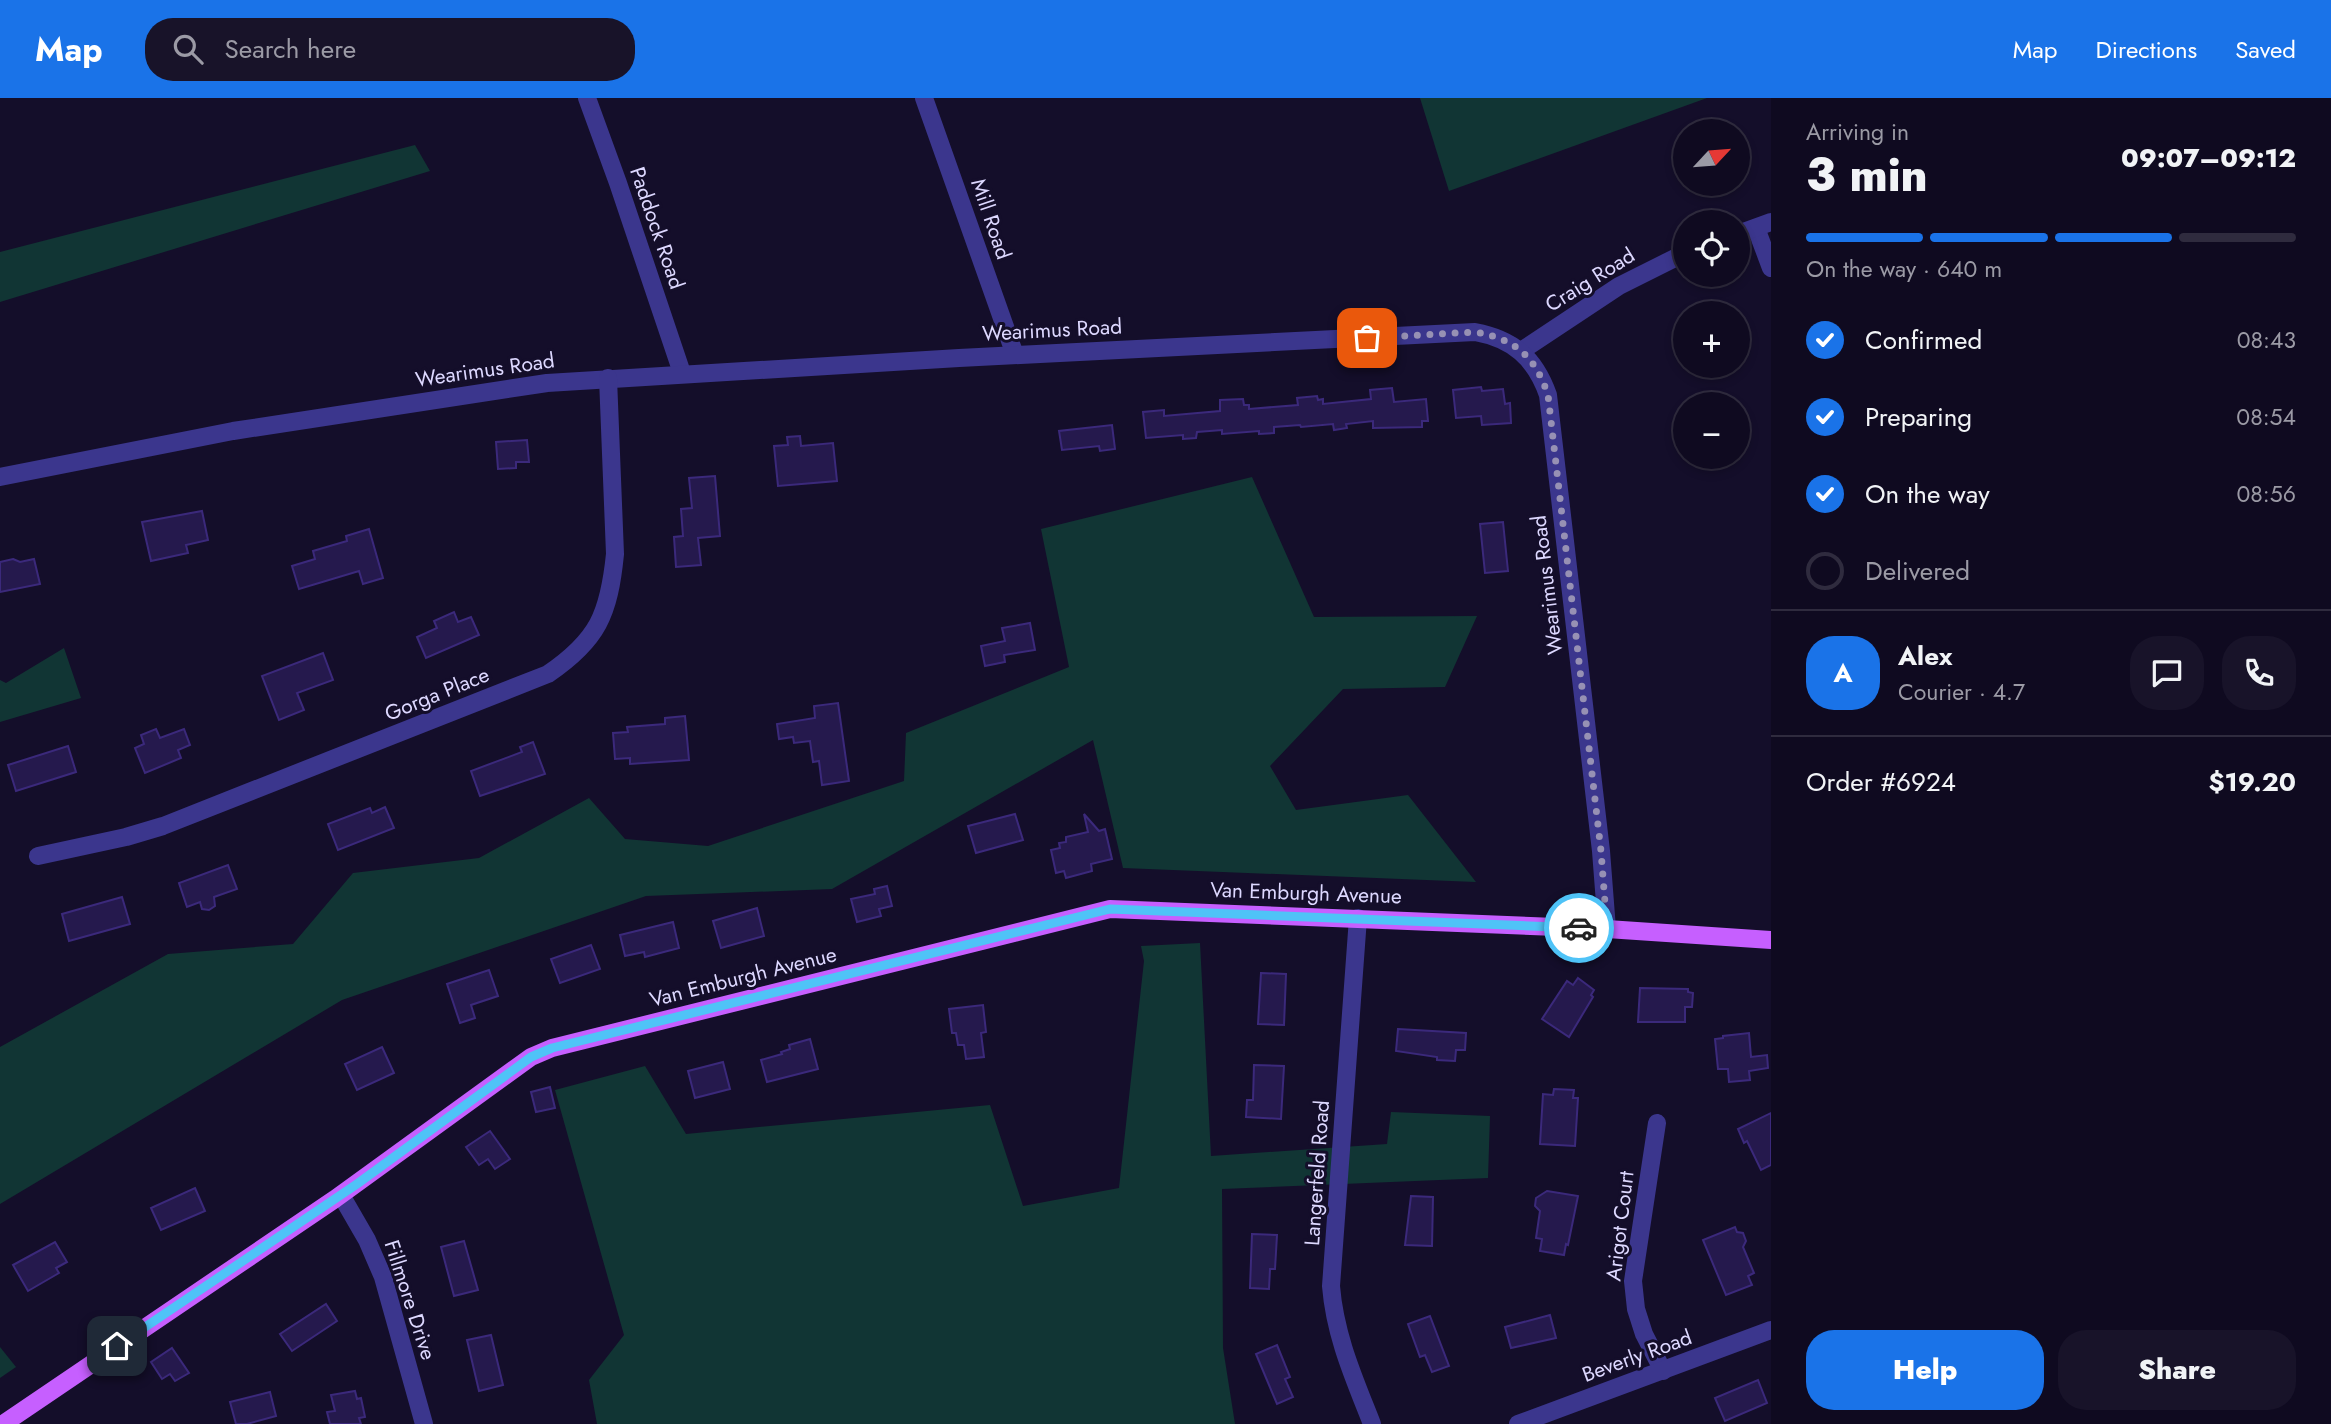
<!DOCTYPE html>
<meta charset="utf-8">
<style>
body{margin:0;font-family:Jost,sans-serif;background:#181329;color:#f1f3f6;height:100vh;display:flex;flex-direction:column;font-size:26px;white-space:nowrap}
*{box-sizing:border-box;margin:0}
p{font-size:23px;color:#9b9aa5}
.icon{flex:none;width:38px;height:38px;fill:none;stroke:currentColor;stroke-width:2;stroke-linecap:round;stroke-linejoin:round}
.map{position:relative;flex:1;overflow:hidden}
.drawer{display:flex;flex-direction:column;background:#0f0a20;width:560px}
.drawer>*{flex:none}
.needle{width:46px;rotate:64deg}
.controls{position:absolute;left:1673px;top:21px;display:grid;gap:14px}
.controls a{display:grid;place-items:center;width:77px;height:77px;border-radius:50%;background:#0f0a20;box-shadow:0 4px 10px #0003,0 0 0 2px #2f2b3e;font-size:35px}
.pin{position:absolute;display:grid;place-items:center;width:60px;height:60px;color:#fff;margin:-30px;border-radius:14px;box-shadow:0 4px 10px #0006}
.courier{position:absolute;display:grid;place-items:center;width:70px;height:70px;margin:-35px;border:5px solid #4fc3f7;border-radius:50%;background:#fff;color:#222;box-shadow:0 2px 9px #0007}
.head em{font-style:normal;font-weight:800}
.head div{display:flex;flex-direction:column-reverse}
.head{display:flex;align-items:center;justify-content:space-between;height:119px;padding:0 35px}
h1{font-size:46px;font-weight:800;line-height:52px}
.bar{display:grid;grid-template-columns:repeat(4,1fr);gap:10px 7px;align-content:center;height:84px;padding:0 35px}
.bar i{height:9px;border-radius:5px;background:#2f2b3e}
.bar .selected{background:#1a73e8}
.bar p{grid-column:span 4}
.line{display:flex;align-items:center;gap:18px;padding:0 35px;border-top:2px solid #2f2b3e}
.line div{flex:1}
.round{display:grid;place-items:center;flex:none;width:74px;height:74px;border-radius:28px;background:#181329}
ol{padding:0 35px;list-style:none}
li{display:flex;align-items:center;gap:21px;height:77px}
li p{margin-inline-start:auto}
li .icon{padding:7px;border-radius:50%;background:#1a73e8;color:#fff;stroke-width:4}
li:last-child{color:#9b9aa5}
li i{width:38px;height:38px;border:4px solid #2f2b3e;border-radius:50%}
.button{display:flex;gap:14px;margin-top:auto;padding:14px 35px}
.button a{flex:1;height:80px;border-radius:28px;background:#1a73e8;color:#fff;font-size:28px;font-weight:800;line-height:80px;text-align:center}
.button a+a{background:#181329;color:#f1f3f6}
header{display:flex;align-items:center;gap:42px;box-sizing:border-box;height:98px;padding:0 35px;background:#1a73e8;color:#fff}
header strong{font-size:33px}
nav{display:flex;gap:38px;margin-inline-start:auto;font-size:24px}
.search{width:490px;height:63px;background:#181329;display:flex;align-items:center;gap:18px;box-sizing:border-box;padding:0 24px;border-radius:28px;color:#9b9aa5;font-size:26px}
main{display:flex;flex:1;min-height:0}
.map>svg:first-child{display:block}
</style>
<header>
<strong>Map</strong>
<div class="search"><svg class="icon" aria-label="search" viewBox="0 0 24 24"><circle cx="10" cy="10" r="6"/><path d="M15 15l6 6"/></svg>Search here</div>
<nav><a>Map</a><a>Directions</a><a>Saved</a></nav>
</header>
<main>
<div class="map">
<svg width="1771" height="1326" viewBox="0 0 1771 1326">
<rect width="100%" height="100%" fill="#140e2a"/>
<g fill="#113534">
<polygon points="1420,0 1707,0 1449,93"/>
<polygon points="415,47 430,73 0,204 0,154"/>
<polygon points="1252,379 1314,519 1477,518 1445,589 1343,591 1270,668 1296,712 1408,697 1476,784 1123,770 1093,642 832,791 646,798 342,902 0,1106 0,949 168,856 293,846 353,775 479,760 589,700 625,741 708,748 904,683 906,635 1069,569 1041,431"/>
<polygon points="64,550 81,600 0,624 0,582 6,585"/>
<polygon points="1200,845 1211,1058 1387,1046 1391,1014 1490,1018 1488,1080 1222,1091 1223,1250 1235,1326 597,1326 589,1282 624,1237 555,992 645,968 686,1036 990,1007 1023,1108 1119,1090 1144,863 1141,848"/>
<polygon points="0,1249 16,1269 0,1280"/>
</g>
<g fill="#25194d" stroke="#3b297b" stroke-width="2">
<polygon points="1481,289 1482,293 1503,291 1505,306 1510,305 1511,325 1482,327 1481,318 1456,320 1453,292"/>
<polygon points="1392,290 1394,304 1426,301 1428,323 1422,323 1422,329 1373,330 1373,323 1346,326 1347,330 1334,332 1333,326 1301,329 1300,327 1274,329 1274,335 1259,336 1259,333 1222,336 1222,332 1197,334 1196,340 1183,341 1183,337 1146,340 1143,314 1164,312 1164,318 1220,313 1220,302 1243,301 1244,307 1249,307 1249,311 1298,307 1297,300 1317,298 1318,302 1323,301 1323,306 1371,301 1370,292"/>
<polygon points="1112,327 1115,351 1100,353 1099,348 1062,352 1059,333"/>
<polygon points="800,338 801,348 833,345 837,383 778,388 774,348 788,347 787,339"/>
<polygon points="527,342 529,364 516,364 516,370 498,371 496,344"/>
<polygon points="715,378 720,438 698,440 701,467 676,469 674,439 683,438 681,411 692,410 689,380"/>
<polygon points="202,413 208,442 186,447 188,455 151,463 142,424"/>
<polygon points="1503,424 1508,473 1485,475 1480,426"/>
<polygon points="369,431 383,480 363,486 359,473 299,491 292,468 315,461 313,453 347,443 346,438"/>
<polygon points="13,461 20,464 34,461 40,486 0,494 0,464"/>
<polygon points="454,514 458,524 471,519 479,537 426,560 417,539 437,530 434,523"/>
<polygon points="1030,525 1035,552 1004,557 1005,564 985,568 981,548 1005,543 1002,530"/>
<polygon points="323,555 333,582 297,595 304,612 279,622 262,578"/>
<polygon points="838,605 849,683 822,687 819,663 813,664 810,643 794,645 793,639 779,641 777,626 815,620 814,608"/>
<polygon points="685,618 689,662 630,666 630,660 615,661 613,635 628,634 627,629 665,626 665,620"/>
<polygon points="156,631 160,640 184,631 190,647 178,652 181,660 145,675 135,650 144,646 141,637"/>
<polygon points="533,644 545,676 480,698 471,673 522,654 520,649"/>
<polygon points="68,648 76,674 16,693 8,667"/>
<polygon points="385,709 394,730 338,752 328,726 370,710 372,715"/>
<polygon points="1015,716 1023,742 976,755 968,728"/>
<polygon points="1084,716 1099,733 1105,731 1112,761 1091,766 1092,773 1066,780 1064,773 1056,775 1051,752 1060,750 1059,745 1066,744 1066,739 1088,734"/>
<polygon points="228,767 237,791 214,799 215,808 209,812 202,811 200,804 187,809 179,785"/>
<polygon points="887,788 892,808 879,811 881,818 857,824 851,801 875,796 874,791"/>
<polygon points="122,799 130,826 69,843 62,816"/>
<polygon points="757,810 764,838 721,850 713,823"/>
<polygon points="673,824 679,850 645,859 644,854 625,858 620,837"/>
<polygon points="591,847 600,871 560,885 551,861"/>
<polygon points="489,872 498,898 471,907 475,920 460,925 447,886"/>
<polygon points="1261,875 1286,876 1284,927 1258,926"/>
<polygon points="1578,880 1594,892 1591,897 1593,899 1569,939 1542,921 1567,883 1573,887"/>
<polygon points="1640,890 1688,891 1688,894 1693,895 1692,909 1685,909 1685,924 1638,924"/>
<polygon points="983,907 986,934 981,935 984,959 966,961 964,947 958,947 956,935 952,935 949,911"/>
<polygon points="1398,931 1466,935 1465,952 1456,952 1455,963 1437,962 1437,959 1396,953"/>
<polygon points="1749,935 1751,959 1767,957 1768,970 1749,973 1750,982 1729,984 1728,971 1718,971 1715,941 1723,940 1723,938"/>
<polygon points="810,941 818,971 767,984 761,962 782,956 781,954 790,951 789,947"/>
<polygon points="382,949 394,975 357,992 345,966"/>
<polygon points="723,964 730,991 695,1000 688,973"/>
<polygon points="1254,967 1284,968 1281,1021 1246,1019 1247,1002 1253,1002"/>
<polygon points="550,989 555,1010 536,1014 531,994"/>
<polygon points="1554,991 1574,992 1573,1000 1578,1000 1575,1048 1540,1046 1543,996 1553,997"/>
<polygon points="1771,1015 1771,1067 1761,1072 1747,1043 1744,1045 1738,1031"/>
<polygon points="490,1033 510,1061 495,1071 488,1061 479,1067 466,1049"/>
<polygon points="195,1090 205,1113 161,1132 151,1110"/>
<polygon points="1547,1093 1578,1098 1568,1147 1566,1146 1564,1157 1540,1153 1542,1141 1536,1140 1540,1113 1535,1108 1536,1100"/>
<polygon points="1411,1098 1433,1099 1432,1148 1405,1147"/>
<polygon points="1735,1129 1737,1134 1743,1135 1746,1143 1743,1149 1754,1175 1748,1178 1752,1187 1726,1197 1703,1142"/>
<polygon points="1252,1136 1277,1137 1275,1171 1270,1171 1269,1191 1250,1190"/>
<polygon points="464,1143 478,1192 454,1198 441,1149"/>
<polygon points="55,1144 67,1164 56,1170 59,1175 28,1193 13,1167"/>
<polygon points="326,1206 337,1223 292,1253 280,1236"/>
<polygon points="1550,1217 1556,1240 1511,1250 1505,1229"/>
<polygon points="1430,1218 1449,1268 1432,1274 1425,1257 1420,1259 1408,1226"/>
<polygon points="491,1237 503,1287 479,1293 467,1242"/>
<polygon points="1277,1247 1290,1279 1285,1281 1293,1299 1277,1306 1256,1256"/>
<polygon points="172,1250 189,1275 175,1283 170,1276 162,1281 151,1264"/>
<polygon points="1758,1282 1767,1305 1725,1323 1715,1300"/>
<polygon points="355,1293 357,1301 361,1300 365,1319 359,1320 361,1326 330,1326 327,1314 335,1313 331,1297"/>
<polygon points="270,1294 276,1318 247,1326 236,1326 230,1304"/>
</g>
<g fill="none" stroke-linecap="round" stroke-linejoin="round">
<g stroke="#3b368d" stroke-width="18">
<polyline points="587,0 618,85 682,275"/>
<polyline points="924,0 1015,257"/>
<polyline points="1756,130 1771,170"/>
<polyline points="1738,136 1771,124"/>
<polyline points="1521,253 1619,188 1685,155"/>
<path d="M0,379L233,333L547,285L959,260L1475,234C1513,241 1535,260 1548,297L1601,753L1607,831"/>
<path d="M38,758L126,739L163,728L548,576C598,542 609,516 615,456L608,280"/>
<path d="M1358,820L1331,1188C1335,1238 1354,1280 1372,1326"/>
<polyline points="1657,1025 1633,1183 1636,1211 1644,1236 1663,1273"/>
<polyline points="341,1097 367,1142 383,1179 424,1326"/>
<polyline points="1518,1326 1771,1232"/>
</g>
<polyline stroke="#c65fff" stroke-width="18" points="3,1326 335,1101 531,959 552,950 1110,811 1607,831 1771,842"/>
</g>
<g fill="none" stroke-linecap="round" stroke-linejoin="round">
<path stroke="#9791b4" stroke-width="7" stroke-dasharray="0 12.6" d="M1367,240L1475,234C1515,241 1535,258 1548,297L1601,753L1607,831L1579,830"/>
<polyline stroke="#4fc3f7" stroke-width="9" points="117,1248 357,1086 531,959 552,950 1110,811 1579,830"/>
</g>
<g text-anchor="middle" stroke-width="6" stroke-linejoin="round" paint-order="stroke">
<g font-size="21" fill="#ddd8ff" stroke="#140e2a">
<text transform="translate(991 121) rotate(71)" y="7">Mill Road</text>
<text transform="translate(657 130) rotate(71)" y="7">Paddock Road</text>
<text transform="translate(1590 182) rotate(-32)" y="7">Craig Road</text>
<text transform="translate(1052 232) rotate(-3)" y="7">Wearimus Road</text>
<text transform="translate(485 272) rotate(-8)" y="7">Wearimus Road</text>
<text transform="translate(1547 487) rotate(-97)" y="7">Wearimus Road</text>
<text transform="translate(437 596) rotate(-22)" y="7">Gorga Place</text>
<text transform="translate(1306 795) rotate(2)" y="7">Van Emburgh Avenue</text>
<text transform="translate(743 879) rotate(-14)" y="7">Van Emburgh Avenue</text>
<text transform="translate(1317 1075) rotate(-86)" y="7">Langerfeld Road</text>
<text transform="translate(1620 1128) rotate(-83)" y="7">Arigot Court</text>
<text transform="translate(410 1202) rotate(72)" y="7">Fillmore Drive</text>
<text transform="translate(1637 1258) rotate(-20)" y="7">Beverly Road</text>
</g>
</g>
</svg>
<div class="controls">
<a><svg class="needle" viewBox="-14 -14 28 28"><path d="M0-13l5 13h-10z" fill="#e53935"/><path d="M0 13l5-13h-10z" fill="#9b9aa5"/></svg></a>
<a><svg class="icon" aria-label="locate" viewBox="0 0 24 24"><circle cx="12" cy="12" r="6"/><path d="M12 2v4M12 18v4M2 12h4M18 12h4"/></svg></a>
<a>+</a>
<a>−</a>
</div>
<div class="pin" style="left:1367px;top:240px;background:#ea580c"><svg class="icon" aria-label="bag" viewBox="0 0 24 24"><path d="M5 8h14l-1 12H6zM9 8a3 3 0 0 1 6 0"/></svg></div>
<div class="pin" style="left:117px;top:1248px;background:#1f2937"><svg class="icon" aria-label="home" viewBox="0 0 24 24"><path d="M3 11l9-7 9 7M6 9v11h12V9"/></svg></div>
<div class="courier" style="left:1579px;top:830px"><svg class="icon" aria-label="car" viewBox="0 0 24 24"><path d="M5 17H2v-5l4-1 3-4h7l3 4 3 1v5h-3M9 17h6M6 11h13"/><circle cx="7" cy="17" r="2"/><circle cx="17" cy="17" r="2"/></svg></div>
</div>
<section class="drawer">
<div class="head"><div><h1>3 min</h1><p>Arriving in</p></div><em>09:07–09:12</em></div>
<div class="bar"><i class="selected"></i><i class="selected"></i><i class="selected"></i><i></i><p>On the way · 640 m</p></div>
<ol>
<li><svg class="icon" aria-label="check" viewBox="0 0 24 24"><path d="M5 12l5 5 9-10"/></svg>Confirmed<p>08:43</p></li>
<li><svg class="icon" aria-label="check" viewBox="0 0 24 24"><path d="M5 12l5 5 9-10"/></svg>Preparing<p>08:54</p></li>
<li><svg class="icon" aria-label="check" viewBox="0 0 24 24"><path d="M5 12l5 5 9-10"/></svg>On the way<p>08:56</p></li>
<li><i></i>Delivered</li>
</ol>
<div class="line" style="height:126px"><b class="round" style="background:#1a73e8;color:#fff">A</b><div><b>Alex</b><p>Courier · 4.7</p></div><a class="round"><svg class="icon" aria-label="chat" viewBox="0 0 24 24"><path d="M4 5h16v11H9l-5 4z"/></svg></a><a class="round"><svg class="icon" aria-label="phone" viewBox="0 0 24 24"><path d="M5 4h4l2 5-3 2q2 4 5 5l2-3 5 2v4C11 20 4 13 5 4z"/></svg></a></div>
<div class="line" style="height:91px"><div>Order #6924</div><b>$19.20</b></div>
<div class="button"><a>Help</a><a>Share</a></div>
</section>
</main>
